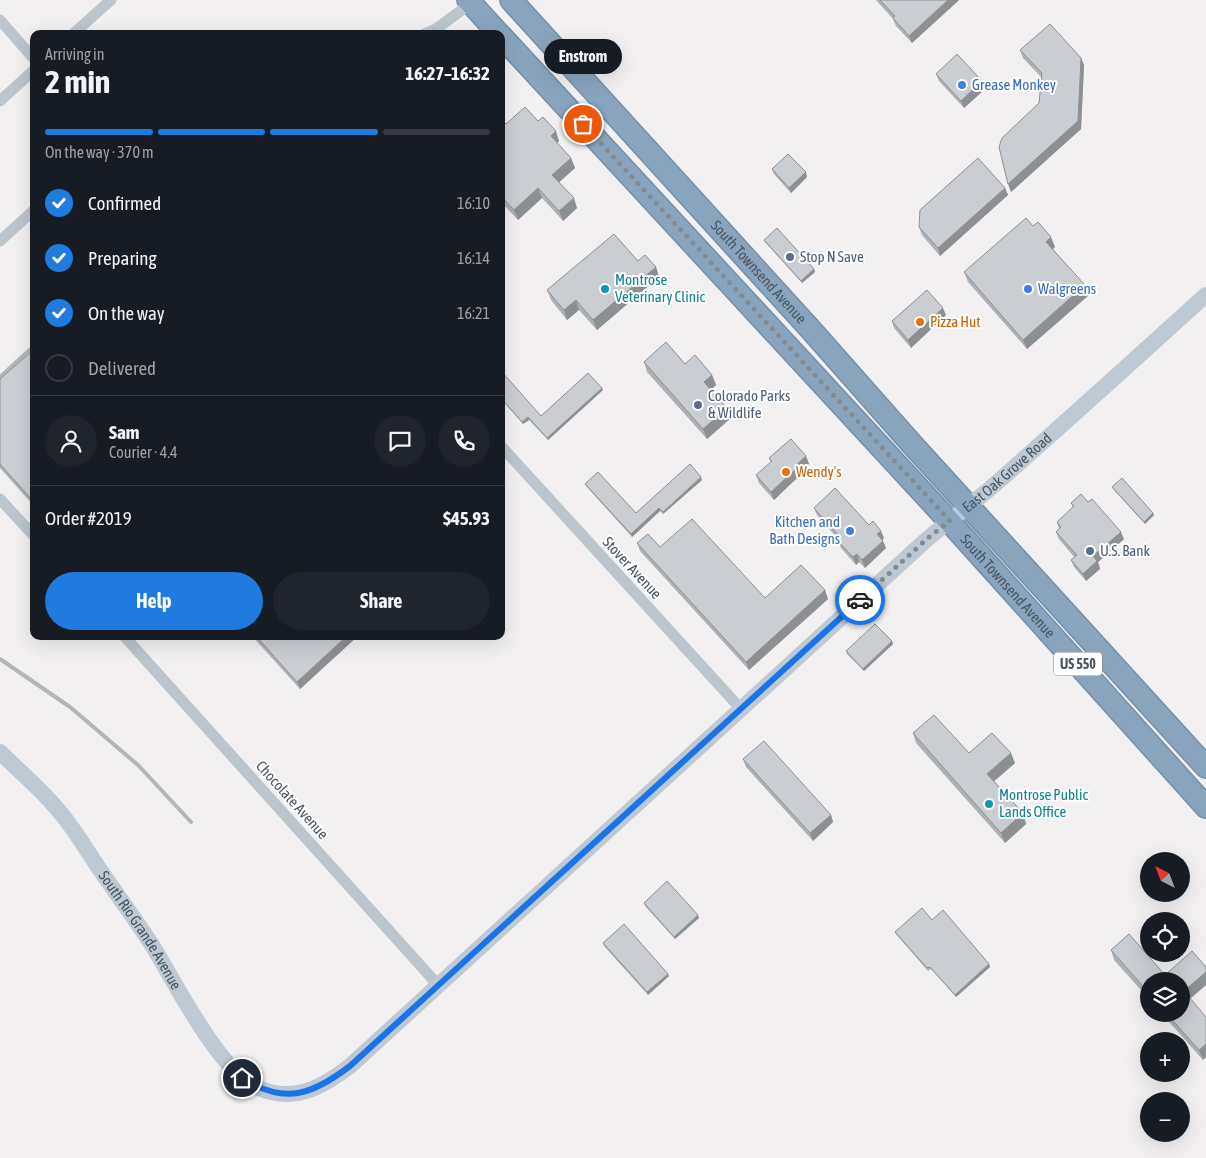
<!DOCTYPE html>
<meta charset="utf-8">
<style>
body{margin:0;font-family:"Asap Condensed",sans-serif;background:#20242c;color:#f1f3f6;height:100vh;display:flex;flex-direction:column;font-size:19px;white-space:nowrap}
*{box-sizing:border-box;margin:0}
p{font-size:16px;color:#9ea1a6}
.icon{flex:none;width:28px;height:28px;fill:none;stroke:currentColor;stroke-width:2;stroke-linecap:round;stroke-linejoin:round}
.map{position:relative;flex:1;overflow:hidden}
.sheet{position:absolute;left:30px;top:30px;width:475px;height:610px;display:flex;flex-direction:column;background:#171b24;border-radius:10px;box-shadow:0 5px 20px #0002}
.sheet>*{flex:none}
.needle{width:32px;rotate:318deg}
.buttons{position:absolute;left:1140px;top:852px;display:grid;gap:10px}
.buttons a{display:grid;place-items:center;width:50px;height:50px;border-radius:50%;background:#171b24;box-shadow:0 5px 20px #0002;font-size:25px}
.pin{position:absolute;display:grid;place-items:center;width:42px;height:42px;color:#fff;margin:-21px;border:2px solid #fff;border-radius:50%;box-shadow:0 1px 5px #0007}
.courier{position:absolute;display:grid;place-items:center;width:50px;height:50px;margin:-25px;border:4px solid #1a73e8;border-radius:50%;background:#fff;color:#222;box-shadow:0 1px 6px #0007}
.bubble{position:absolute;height:35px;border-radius:18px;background:#171b24;box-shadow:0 5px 20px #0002;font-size:16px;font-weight:700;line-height:35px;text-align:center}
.overview em{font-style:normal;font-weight:700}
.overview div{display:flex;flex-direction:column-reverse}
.overview{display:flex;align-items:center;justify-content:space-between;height:85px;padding:0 15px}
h1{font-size:32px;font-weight:700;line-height:38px}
.bar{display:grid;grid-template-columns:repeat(4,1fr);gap:8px 5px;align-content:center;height:60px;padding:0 15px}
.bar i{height:6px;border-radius:4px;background:#363941}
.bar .selected{background:#1f7bde}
.bar p{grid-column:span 4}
.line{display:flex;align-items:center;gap:12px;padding:0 15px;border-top:1px solid #363941}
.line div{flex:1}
.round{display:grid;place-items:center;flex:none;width:52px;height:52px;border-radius:26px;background:#20242c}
ol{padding:0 15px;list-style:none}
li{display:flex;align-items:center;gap:15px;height:55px}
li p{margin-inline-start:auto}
li .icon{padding:5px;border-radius:50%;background:#1f7bde;color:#fff;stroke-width:4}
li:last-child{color:#9ea1a6}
li i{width:28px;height:28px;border:2px solid #363941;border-radius:50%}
.primary-button{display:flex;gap:10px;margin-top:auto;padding:10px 15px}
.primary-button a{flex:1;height:58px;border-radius:30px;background:#1f7bde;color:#fff;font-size:20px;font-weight:700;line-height:58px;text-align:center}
.primary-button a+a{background:#20242c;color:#f1f3f6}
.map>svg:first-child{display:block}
</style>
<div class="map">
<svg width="1206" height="1158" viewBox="0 0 1206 1158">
<rect width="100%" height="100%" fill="#f2f0f0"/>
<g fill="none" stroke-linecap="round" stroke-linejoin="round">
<defs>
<g id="highway">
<polyline points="468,0 499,34"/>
<path id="s2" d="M511,0L812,331L910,442L1206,767"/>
<path id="s3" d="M501,36L949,521L1206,807"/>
</g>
</defs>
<use href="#highway" stroke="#7590a9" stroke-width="24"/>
<g stroke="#bcc5cc" stroke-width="11">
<polyline points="0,20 34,59"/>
<polyline points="73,34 111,0"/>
<polyline points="424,34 436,29 474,1"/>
<polyline points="0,101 34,70"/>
<polyline points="0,241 34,210"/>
<polyline points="501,446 741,709"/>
<polyline points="0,499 34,536"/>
<polyline points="124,636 438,985"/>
</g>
<path stroke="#bec9d3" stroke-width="16" id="s1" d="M0,752C19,771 42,790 59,811C72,826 83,844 94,861C113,889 133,916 152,945C175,982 218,1069 256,1087C293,1104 321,1088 350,1066L925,541C947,522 971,505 993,486C1065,423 1135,359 1206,295"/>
<use href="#highway" stroke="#89a5bd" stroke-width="21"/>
<g stroke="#b2b6ba" stroke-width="4">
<polyline points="0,377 34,346"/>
<polyline points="0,659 70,707 138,765 191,822"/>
</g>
</g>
<g fill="#aeb0b5">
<polygon points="876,0 959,0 912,43 896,26 893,19"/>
<polygon points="1020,50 1081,58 1084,65 1081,129 1011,192 1039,103 1041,77 1023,58"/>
<polygon points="936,74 985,89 964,108 939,81"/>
<polygon points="501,119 506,124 538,121 559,141 557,143 571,158 575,168 559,182 577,208 563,221 542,198 518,220 501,202"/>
<polygon points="772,169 807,177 791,193 774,174"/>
<polygon points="1005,188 1008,195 940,256 922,235 919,227"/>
<polygon points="1033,226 1055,247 1053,249 1089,295 1027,349 968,282 964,272"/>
<polygon points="764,240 814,269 815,272 802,283 765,242"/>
<polygon points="638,261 656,267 659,277 597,330 579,310 567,320 551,300 547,290"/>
<polygon points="946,315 911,348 894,328 892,321"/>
<polygon points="34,355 34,506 0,468 0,379"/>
<polygon points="644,362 685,364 712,375 716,385 711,390 727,408 731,418 707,439 647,372"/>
<polygon points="501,373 541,416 603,390 548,440 529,420 523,424 501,399"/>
<polygon points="806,456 809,464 797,474 798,477 774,500 759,483 756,475 771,463 769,458"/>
<polygon points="702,480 663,514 660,511 632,537 586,486 585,484 636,513"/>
<polygon points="1112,487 1153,513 1154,515 1145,524 1113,489"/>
<polygon points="1071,503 1124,539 1098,562 1100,569 1086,581 1074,567 1071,560 1074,557 1059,539 1056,532 1059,529 1057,522 1073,508"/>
<polygon points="814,508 869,525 884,538 882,540 886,548 865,568 859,562 856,565 841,548 838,541 839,540 817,515"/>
<polygon points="637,543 660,547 765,598 828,599 749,670 640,551"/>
<polygon points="252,636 358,636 300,689"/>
<polygon points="892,641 893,644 864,671 847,654 846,651"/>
<polygon points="913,733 969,753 1015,763 994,781 1023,813 1026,824 1005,843 916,743"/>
<polygon points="743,759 831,815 833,822 813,841 746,767"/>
<polygon points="644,903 699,918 675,939 645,906"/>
<polygon points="932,920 989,964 990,967 956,997 931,969 928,971 896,934 895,932"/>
<polygon points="603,943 669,976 648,995 604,946"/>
<polygon points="1111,950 1165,975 1206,967 1206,985 1190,999 1203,1060 1162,1014 1181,1014 1149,981 1149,999 1114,960"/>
</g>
<g fill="#8d9093">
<polygon points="948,0 959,0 912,43 909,36"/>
<polygon points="1081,58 1084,65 1081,129 1011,192 1008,184"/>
<polygon points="982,81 985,89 964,108 961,101"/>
<polygon points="556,131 559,141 554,146 551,136"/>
<polygon points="571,158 575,168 556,185 552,175"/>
<polygon points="806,172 807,177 791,193 789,188"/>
<polygon points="538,188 542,198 518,220 514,210"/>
<polygon points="1005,188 1008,195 940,256 938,248"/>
<polygon points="574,198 577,208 563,221 559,211"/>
<polygon points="1051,237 1055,247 1050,252 1046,242"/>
<polygon points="656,267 659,277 597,330 593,320"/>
<polygon points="814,269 815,272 802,283 801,281"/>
<polygon points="1085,285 1089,295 1027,349 1023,340"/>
<polygon points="576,300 579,310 567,320 564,310"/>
<polygon points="943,308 946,315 911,348 908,340"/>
<polygon points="712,375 716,385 708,392 704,382"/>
<polygon points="602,388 603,390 548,440 547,438"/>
<polygon points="727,408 731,418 707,439 703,429"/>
<polygon points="528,417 529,420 523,424 522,422"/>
<polygon points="806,456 809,464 797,474 798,477 774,500 771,492 794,467"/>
<polygon points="701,477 702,480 663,514 663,512"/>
<polygon points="659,508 660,511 632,537 631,534"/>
<polygon points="1153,513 1154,515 1145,524 1144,522"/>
<polygon points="881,531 884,538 880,542 877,534"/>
<polygon points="1121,532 1124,539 1098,562 1100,569 1086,581 1083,574 1093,556"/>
<polygon points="883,541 886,548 865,568 862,560"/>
<polygon points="857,554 859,562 856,565 853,557"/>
<polygon points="825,590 828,599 749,670 746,662"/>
<polygon points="347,636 358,636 300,689 297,682"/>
<polygon points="892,641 893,644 864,671 863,669"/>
<polygon points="1011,753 1015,763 991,784 987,774"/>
<polygon points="1023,813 1026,824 1005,843 1001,833"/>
<polygon points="831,815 833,822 813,841 810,833"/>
<polygon points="698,915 699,918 675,939 674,937"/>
<polygon points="989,964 990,967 956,997 955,995"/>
<polygon points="1206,972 1206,985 1187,1001 1184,991"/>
<polygon points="668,974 669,976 648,995 647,992"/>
<polygon points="1206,1044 1206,1057 1203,1060 1199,1050"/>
</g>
<g fill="#cacdd2" stroke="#8d9093">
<polygon points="880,0 948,0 909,36 893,18 895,16"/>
<polygon points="1050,24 1081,58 1078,121 1008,184 999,147 1002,138 1039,103 1042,73 1020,50"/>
<polygon points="957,54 982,81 961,101 936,74"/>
<polygon points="525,107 538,121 543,117 556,131 551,136 571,158 552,175 574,198 559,211 538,188 514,210 501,196 501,119 506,124"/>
<polygon points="788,154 806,172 789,188 772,169"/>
<polygon points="978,158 1005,188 938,248 919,227 920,210"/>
<polygon points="1026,218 1033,226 1038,222 1051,237 1046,242 1085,285 1023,340 964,272"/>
<polygon points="777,228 814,269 801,281 764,240"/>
<polygon points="614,234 638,261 645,255 656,267 593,320 576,300 564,310 547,290"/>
<polygon points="927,290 943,308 908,340 892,321"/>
<polygon points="666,342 685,364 695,355 712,375 704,382 727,408 703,429 644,362"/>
<polygon points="31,352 34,355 34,502 0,464 0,379"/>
<polygon points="502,372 541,416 588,373 602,388 547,438 528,417 522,422 501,398 501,373"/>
<polygon points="791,439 806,456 794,467 796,469 771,492 756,475 772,461 769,458"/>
<polygon points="690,464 701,477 663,512 659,508 631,534 585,484 598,472 636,513"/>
<polygon points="1122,478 1153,513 1144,522 1112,487"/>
<polygon points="835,488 869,525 873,521 881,531 877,534 883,541 862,560 857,554 853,557 838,541 841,538 814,508"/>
<polygon points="1081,494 1088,502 1092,499 1121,532 1093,556 1097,561 1083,574 1071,560 1077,555 1056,532 1061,527 1057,522 1074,506 1071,503"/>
<polygon points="692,519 765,598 801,565 825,590 746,662 637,543 648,534 660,547"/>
<polygon points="875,624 892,641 863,669 846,651"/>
<polygon points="256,636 347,636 297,682"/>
<polygon points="934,715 969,753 992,733 1011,753 987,774 1023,813 1001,833 913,733"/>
<polygon points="764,741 831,815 810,833 743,759"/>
<polygon points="667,881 698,915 674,937 644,903"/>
<polygon points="922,908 932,920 943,910 989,964 955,995 930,967 927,968 895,932"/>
<polygon points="624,924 668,974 647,992 603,943"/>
<polygon points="1129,934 1165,975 1192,951 1206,967 1206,972 1184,991 1206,1017 1206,1044 1199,1050 1167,1014 1181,1014 1181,981 1149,981 1149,993 1111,950"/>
</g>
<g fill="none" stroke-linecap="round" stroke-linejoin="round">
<polyline stroke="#848b90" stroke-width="5" stroke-dasharray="0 9" points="583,124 950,521 928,538 860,600"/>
<path stroke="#1a73e8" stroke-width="6" d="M242,1078C285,1105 312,1095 350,1066L860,600"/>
</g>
<g fill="#3f7fe0" stroke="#fff" stroke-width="2">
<circle cx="962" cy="85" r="5"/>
<circle cx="1028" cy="289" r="5"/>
<circle cx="850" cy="531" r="5"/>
</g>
<g fill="#5c6f8a" stroke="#fff" stroke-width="2">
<circle cx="790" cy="257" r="5"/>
<circle cx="698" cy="405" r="5"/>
<circle cx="1090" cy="551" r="5"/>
</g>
<g fill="#0f9aa8" stroke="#fff" stroke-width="2">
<circle cx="605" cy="289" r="5"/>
<circle cx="989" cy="804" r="5"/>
</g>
<g fill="#e8710a" stroke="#fff" stroke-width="2">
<circle cx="920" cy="322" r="5"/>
<circle cx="786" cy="472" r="5"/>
</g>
<g text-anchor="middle" stroke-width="4" stroke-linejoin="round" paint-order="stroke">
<rect fill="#fff" stroke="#7f878e" stroke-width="1" x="1054" y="652.5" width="48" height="23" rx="4"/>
<g font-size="14" font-weight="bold" fill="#48545d">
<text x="1078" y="669">US 550</text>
</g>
<g font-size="15" fill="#366cbe" stroke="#fff" text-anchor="start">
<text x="972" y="90">Grease Monkey</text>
<text x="1038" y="294">Walgreens</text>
<text x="840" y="527" text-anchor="end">Kitchen and<tspan x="840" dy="17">Bath Designs</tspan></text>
</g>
<g font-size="15" fill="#4e5e75" stroke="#fff" text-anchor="start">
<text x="800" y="262">Stop N Save</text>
<text x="708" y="401">Colorado Parks<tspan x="708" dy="17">&amp; Wildlife</tspan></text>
<text x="1100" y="556">U.S. Bank</text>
</g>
<g font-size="15" fill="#48545d" stroke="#fff">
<text dy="5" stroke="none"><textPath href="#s2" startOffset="368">South Townsend Avenue</textPath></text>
<text dy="5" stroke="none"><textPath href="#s1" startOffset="1412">East Oak Grove Road</textPath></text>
<text transform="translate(632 568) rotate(47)" y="5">Stover Avenue</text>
<text dy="5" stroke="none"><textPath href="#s3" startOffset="748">South Townsend Avenue</textPath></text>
<text transform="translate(292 800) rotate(48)" y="5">Chocolate Avenue</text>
<text dy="5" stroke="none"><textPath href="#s1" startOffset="228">South Rio Grande Avenue</textPath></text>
</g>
<g font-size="15" fill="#0d838f" stroke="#fff" text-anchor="start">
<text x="615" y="285">Montrose<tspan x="615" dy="17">Veterinary Clinic</tspan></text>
<text x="999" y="800">Montrose Public<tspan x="999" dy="17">Lands Office</tspan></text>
</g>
<g font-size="15" fill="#c56008" stroke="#fff" text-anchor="start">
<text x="930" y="327">Pizza Hut</text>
<text x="796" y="477">Wendy's</text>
</g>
</g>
</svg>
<div class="buttons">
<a><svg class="needle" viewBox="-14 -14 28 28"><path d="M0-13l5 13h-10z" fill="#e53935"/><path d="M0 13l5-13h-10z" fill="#9ea1a6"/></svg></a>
<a><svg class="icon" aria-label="locate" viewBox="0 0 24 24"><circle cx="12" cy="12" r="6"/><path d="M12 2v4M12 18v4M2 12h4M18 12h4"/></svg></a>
<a><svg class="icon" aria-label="layers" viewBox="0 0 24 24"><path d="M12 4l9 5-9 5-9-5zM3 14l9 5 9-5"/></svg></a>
<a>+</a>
<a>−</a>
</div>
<div class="pin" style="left:583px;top:124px;background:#ea580c"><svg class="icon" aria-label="bag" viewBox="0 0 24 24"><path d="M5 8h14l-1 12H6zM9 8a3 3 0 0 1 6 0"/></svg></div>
<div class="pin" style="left:242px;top:1078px;background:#1f2937"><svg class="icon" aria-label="home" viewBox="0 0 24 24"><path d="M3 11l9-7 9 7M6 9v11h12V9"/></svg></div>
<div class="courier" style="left:860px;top:600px"><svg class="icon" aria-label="car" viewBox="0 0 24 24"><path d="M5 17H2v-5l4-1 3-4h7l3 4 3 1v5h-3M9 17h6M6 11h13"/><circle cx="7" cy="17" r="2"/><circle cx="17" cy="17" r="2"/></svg></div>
<div class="bubble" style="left:544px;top:39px;width:78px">Enstrom</div>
<section class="sheet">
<div class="overview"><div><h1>2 min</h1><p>Arriving in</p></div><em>16:27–16:32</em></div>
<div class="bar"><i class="selected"></i><i class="selected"></i><i class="selected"></i><i></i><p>On the way · 370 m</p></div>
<ol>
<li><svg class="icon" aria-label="check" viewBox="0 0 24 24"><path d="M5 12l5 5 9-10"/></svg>Confirmed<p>16:10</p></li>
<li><svg class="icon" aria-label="check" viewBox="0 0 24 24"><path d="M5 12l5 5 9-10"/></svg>Preparing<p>16:14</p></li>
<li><svg class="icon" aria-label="check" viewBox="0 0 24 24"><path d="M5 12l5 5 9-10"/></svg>On the way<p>16:21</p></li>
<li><i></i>Delivered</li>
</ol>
<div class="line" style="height:90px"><a class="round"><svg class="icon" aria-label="person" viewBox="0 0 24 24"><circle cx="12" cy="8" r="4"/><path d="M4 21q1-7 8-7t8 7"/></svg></a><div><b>Sam</b><p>Courier · 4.4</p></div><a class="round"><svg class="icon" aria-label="chat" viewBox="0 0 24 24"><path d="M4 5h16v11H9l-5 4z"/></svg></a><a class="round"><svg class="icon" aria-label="phone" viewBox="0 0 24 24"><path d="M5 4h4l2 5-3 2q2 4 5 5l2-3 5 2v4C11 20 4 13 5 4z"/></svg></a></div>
<div class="line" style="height:65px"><div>Order #2019</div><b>$45.93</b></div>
<div class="primary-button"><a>Help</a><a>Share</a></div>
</section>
</div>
